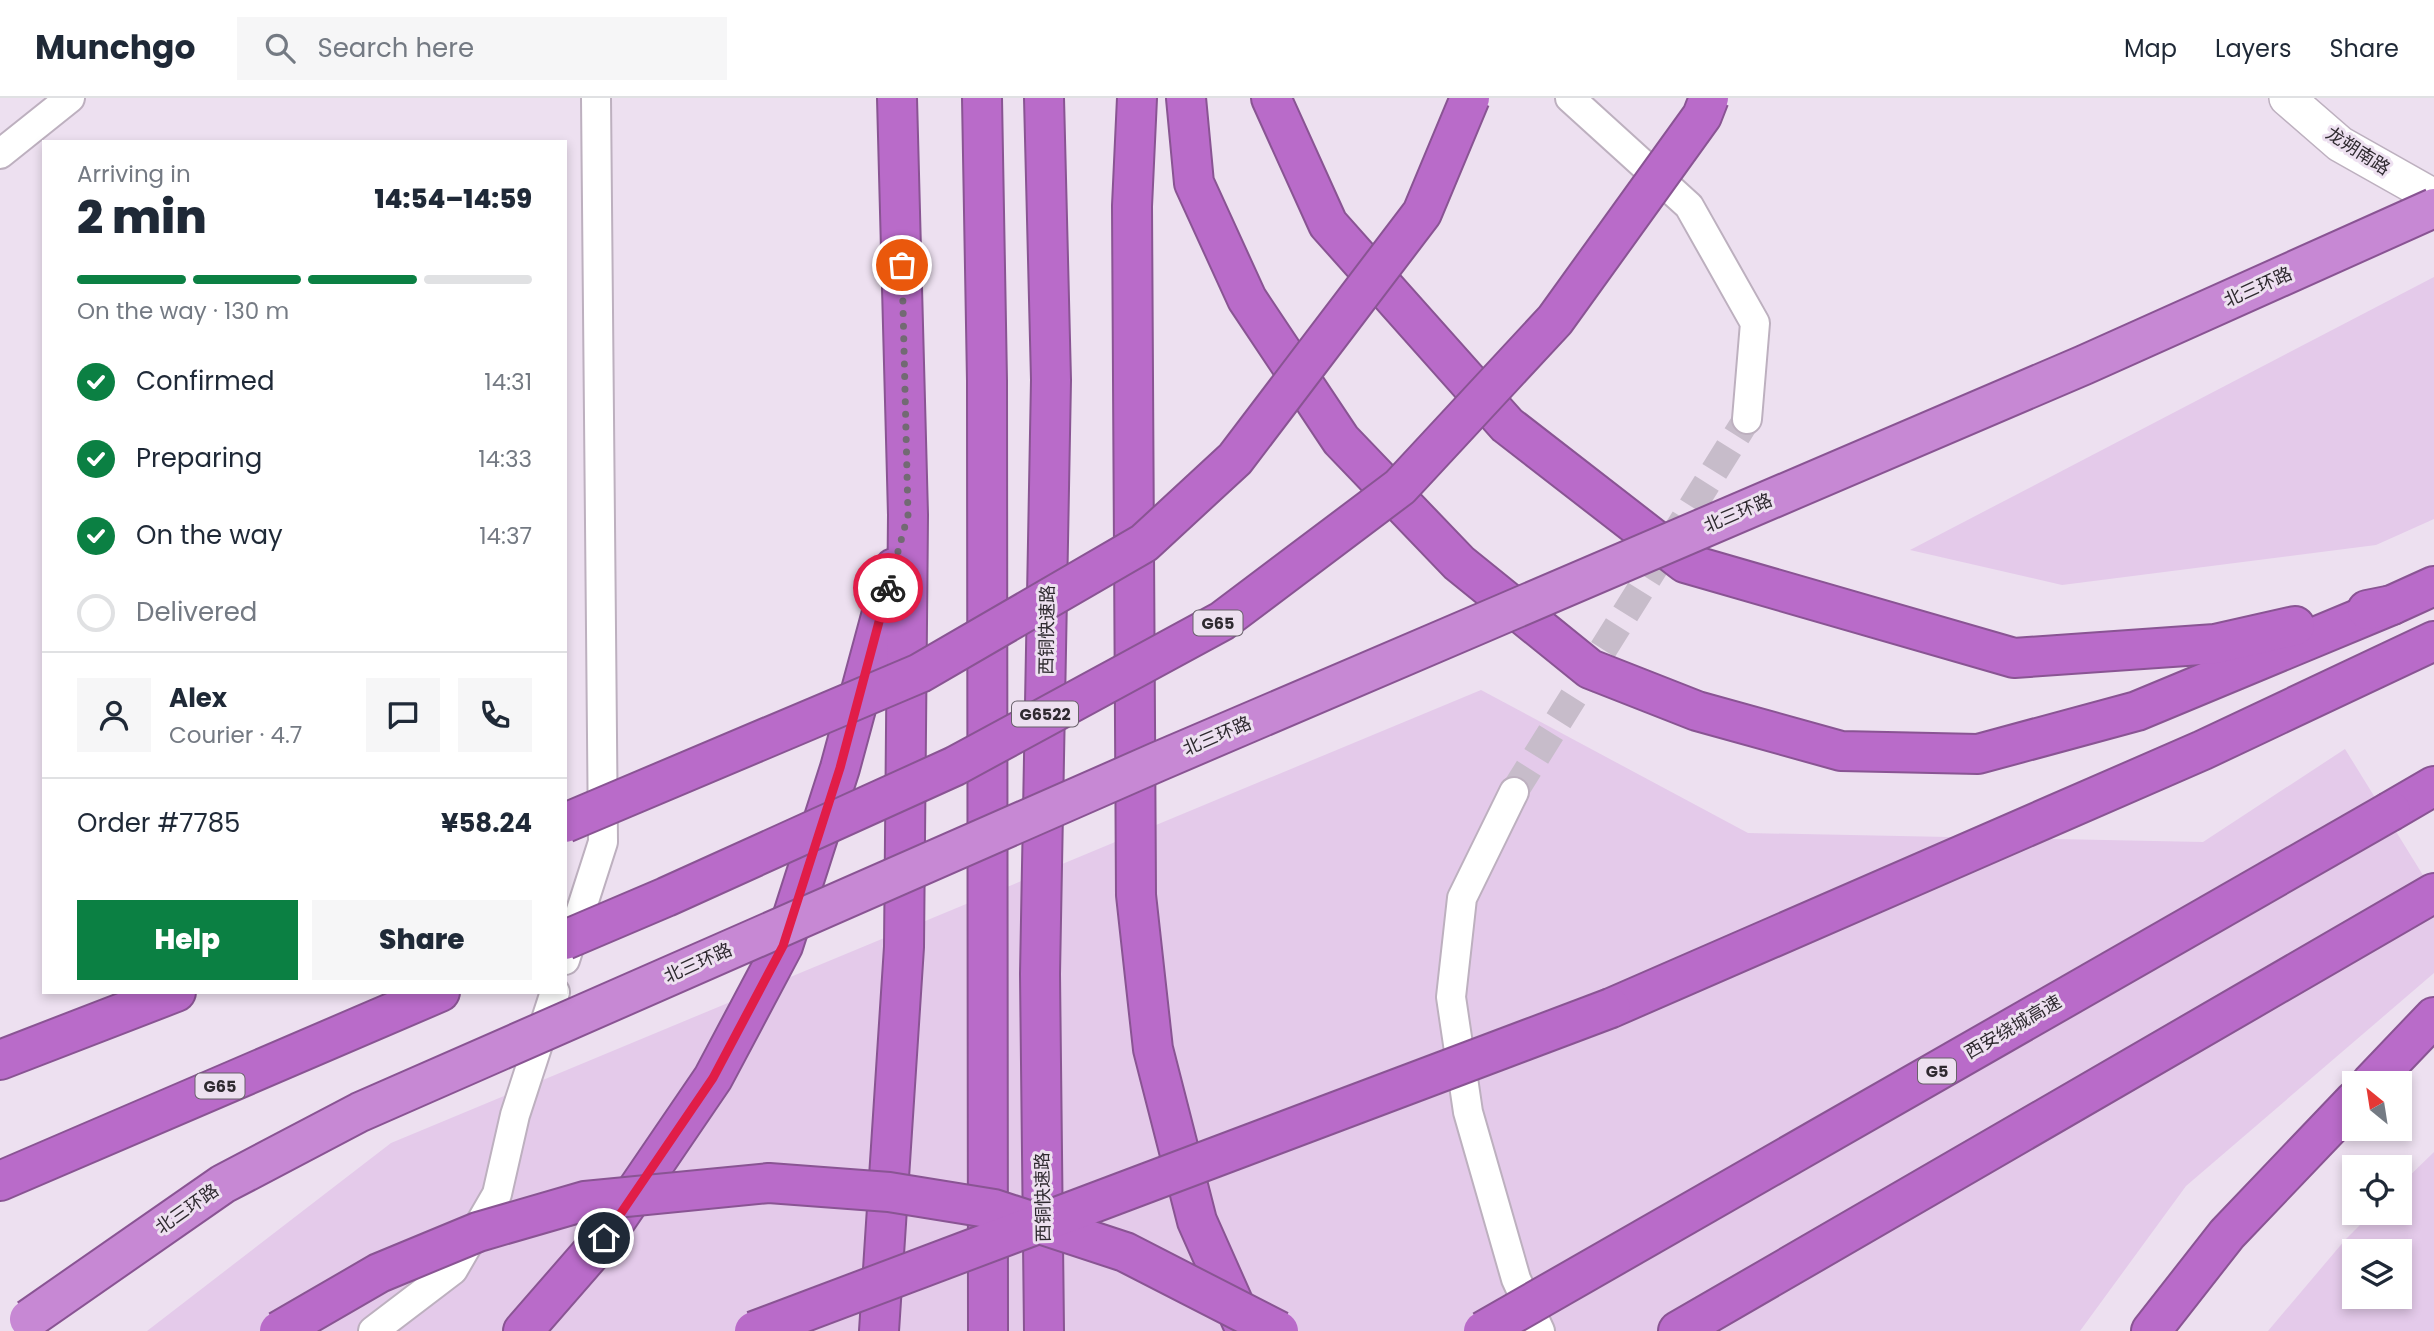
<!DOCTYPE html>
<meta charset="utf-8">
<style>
body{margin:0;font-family:Poppins,"Noto Sans SC",sans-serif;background:#f6f6f7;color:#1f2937;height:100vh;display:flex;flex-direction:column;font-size:26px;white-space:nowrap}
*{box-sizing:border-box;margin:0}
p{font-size:23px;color:#747a83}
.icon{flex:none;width:38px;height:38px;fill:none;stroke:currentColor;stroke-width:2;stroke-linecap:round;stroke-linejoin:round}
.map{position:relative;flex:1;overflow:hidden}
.panel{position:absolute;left:42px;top:42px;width:525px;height:854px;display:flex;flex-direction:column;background:#fff;border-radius:0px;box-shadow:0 4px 10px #0003}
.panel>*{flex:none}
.needle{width:46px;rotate:330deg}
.controls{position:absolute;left:2342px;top:973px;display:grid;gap:14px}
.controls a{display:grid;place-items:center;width:70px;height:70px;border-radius:0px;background:#fff;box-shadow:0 4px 10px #0003;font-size:35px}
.pin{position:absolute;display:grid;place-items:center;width:60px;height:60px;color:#fff;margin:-30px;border:4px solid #fff;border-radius:50%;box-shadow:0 2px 7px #0007}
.courier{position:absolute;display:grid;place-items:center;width:70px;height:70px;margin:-35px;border:5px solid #e11d48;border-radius:50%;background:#fff;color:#222;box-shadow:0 2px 9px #0007}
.headline em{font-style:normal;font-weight:800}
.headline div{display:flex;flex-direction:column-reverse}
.headline{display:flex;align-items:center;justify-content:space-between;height:119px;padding:0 35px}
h1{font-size:46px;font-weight:800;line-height:52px}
.bar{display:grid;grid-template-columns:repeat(4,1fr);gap:10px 7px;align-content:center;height:84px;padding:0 35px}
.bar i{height:9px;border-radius:5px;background:#e0e1e3}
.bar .selected{background:#0b8043}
.bar p{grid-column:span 4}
.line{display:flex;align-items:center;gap:18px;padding:0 35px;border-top:2px solid #e0e1e3}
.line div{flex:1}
.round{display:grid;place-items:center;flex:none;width:74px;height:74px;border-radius:0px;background:#f6f6f7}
ol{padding:0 35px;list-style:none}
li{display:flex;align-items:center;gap:21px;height:77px}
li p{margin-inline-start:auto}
li .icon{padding:7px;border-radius:50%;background:#0b8043;color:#fff;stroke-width:4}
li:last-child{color:#747a83}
li i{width:38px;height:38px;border:4px solid #e0e1e3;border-radius:50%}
.cta{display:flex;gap:14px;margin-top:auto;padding:14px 35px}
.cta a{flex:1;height:80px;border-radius:0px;background:#0b8043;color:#fff;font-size:28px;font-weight:800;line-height:80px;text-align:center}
.cta a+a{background:#f6f6f7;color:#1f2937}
header{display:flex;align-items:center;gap:42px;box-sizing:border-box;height:98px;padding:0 35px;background:#fff;border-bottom:2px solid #e0e1e3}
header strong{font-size:33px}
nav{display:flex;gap:38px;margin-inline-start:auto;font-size:24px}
.search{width:490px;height:63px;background:#f6f6f7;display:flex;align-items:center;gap:18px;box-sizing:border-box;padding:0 24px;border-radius:0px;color:#747a83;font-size:26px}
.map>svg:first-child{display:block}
</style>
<header>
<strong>Munchgo</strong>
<div class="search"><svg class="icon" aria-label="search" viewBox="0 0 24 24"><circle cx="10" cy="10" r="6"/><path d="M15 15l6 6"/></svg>Search here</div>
<nav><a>Map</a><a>Layers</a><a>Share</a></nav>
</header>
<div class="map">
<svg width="2434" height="1233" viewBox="0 0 2434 1233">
<rect width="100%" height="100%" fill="#ede0f0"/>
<g fill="#e4caea" fill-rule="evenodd">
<polygon points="2434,179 2434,421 2376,447 2062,487 1910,452"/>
<polygon points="1481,592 1748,735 2203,744 2345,651 2434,795 2434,875 2186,1088 2080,1233 147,1233 391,1045"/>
<path d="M2434,1054V1233H2268L2345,1142L2372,1115H2399V1088ZM2354,1153H2399V1199H2354Z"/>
</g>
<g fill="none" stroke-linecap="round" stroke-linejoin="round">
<polyline stroke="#c7bcca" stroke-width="28" stroke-dasharray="28 14" stroke-linecap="butt" points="1514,694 1747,321"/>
<defs>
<g id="minor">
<polyline points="1570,0 1689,108 1755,225 1747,321"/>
<polyline points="0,56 70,0"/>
<polyline points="1514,694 1462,800 1451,899 1468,1014 1516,1181 1540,1233"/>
<polyline points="565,862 603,744 596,0"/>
<polyline points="373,1233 453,1172 497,1096 515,1017 555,894"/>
</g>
<polyline id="tertiary" points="2287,0 2340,46 2434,99"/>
<g id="motorway">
<polyline points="982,0 987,283 988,1233"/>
<polyline points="1044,0 1051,282 1040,876 1044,1233"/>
<polyline points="1137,0 1132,108 1136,797 1153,951 1197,1123 1245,1231"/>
<polyline points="1186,0 1194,85 1247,201 1341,342 1459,465 1590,571 1697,613 1841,653 1978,656 2137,613 2392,507"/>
<polyline points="1271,0 1328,126 1507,327 1685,465 2014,560 2215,546 2295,528"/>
<polyline points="2367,512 2392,507 2434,488"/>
<polyline points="2391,713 2434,688"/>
<polyline points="1611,910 2203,652 2434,543"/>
<polyline points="0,962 176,894"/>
<polyline points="2371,985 2434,919"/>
<polyline points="0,1083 440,894"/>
<polyline points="523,1233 604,1140 713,980 783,848 840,670 894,470"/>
<polyline points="879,1233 904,849 908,417 897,0"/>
<polyline points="1678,1233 2434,795"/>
<polyline points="2151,1233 2227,1136 2354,1003"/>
</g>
</defs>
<use href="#minor" stroke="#bdb0bf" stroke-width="32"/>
<use href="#tertiary" stroke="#bdb0bf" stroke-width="38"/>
<use href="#motorway" stroke="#895493" stroke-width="42"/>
<use href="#minor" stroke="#fff" stroke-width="28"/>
<use href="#tertiary" stroke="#fff" stroke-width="35"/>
<use href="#motorway" stroke="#b96bc9" stroke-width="38"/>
<defs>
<polyline id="trunk-bridge" points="29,1221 223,1086 360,1014 1157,664 2084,267 2434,110"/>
<g id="motorway-bridge">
<polyline points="565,725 920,575 1144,445 1235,361 1422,115 1470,0"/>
<polyline points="565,842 666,799 955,668 1222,523 1400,389 1555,222 1702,18 1709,0"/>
<polyline points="279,1233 379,1175 478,1134 585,1103 769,1085 889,1094 994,1111 1125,1154 1279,1233"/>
<polyline points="754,1233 1611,910"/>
<polyline points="1483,1233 2391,713"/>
</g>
</defs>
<use href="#trunk-bridge" stroke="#895493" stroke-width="42" stroke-linecap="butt"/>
<use href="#motorway-bridge" stroke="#895493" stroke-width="42" stroke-linecap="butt"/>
<use href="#trunk-bridge" stroke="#c788d4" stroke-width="38"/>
<use href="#motorway-bridge" stroke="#b96bc9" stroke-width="38"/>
</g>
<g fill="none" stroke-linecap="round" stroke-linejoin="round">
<polyline stroke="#726a73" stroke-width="7" stroke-dasharray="0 12.6" points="888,490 908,417 902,167"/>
<polyline stroke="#e11d48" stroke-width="9" points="604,1140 713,980 783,848 840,670 888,490"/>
</g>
<g text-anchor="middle" stroke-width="6" stroke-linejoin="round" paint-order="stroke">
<g fill="#ede0f0" stroke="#68616a" stroke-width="2">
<rect x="1193.5" y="512.5" width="49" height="25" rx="5"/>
<rect x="1012" y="603.5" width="66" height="25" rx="5"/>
<rect x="1918" y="960.5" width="38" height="25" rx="5"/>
<rect x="195.5" y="975.5" width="49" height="25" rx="5"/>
</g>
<g font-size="16" font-weight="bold" fill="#2f2a30">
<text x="1218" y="531">G65</text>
<text x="1045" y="622">G6522</text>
<text x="1937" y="979">G5</text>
<text x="220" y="994">G65</text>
</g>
<g font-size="18" fill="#2f2a30" stroke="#ede0f0">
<text transform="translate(2358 53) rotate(33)" y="6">龙朔南路</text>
<text transform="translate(2258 189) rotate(-24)" y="6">北三环路</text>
<text transform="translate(1738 415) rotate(-23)" y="6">北三环路</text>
<text transform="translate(1047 532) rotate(-89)" y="6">西铜快速路</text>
<text transform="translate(1217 638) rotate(-23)" y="6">北三环路</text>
<text transform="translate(698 865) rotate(-24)" y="6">北三环路</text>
<text transform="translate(2013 929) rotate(-30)" y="6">西安绕城高速</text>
<text transform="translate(1043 1099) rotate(-91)" y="6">西铜快速路</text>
<text transform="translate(187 1111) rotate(-35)" y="6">北三环路</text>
</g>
</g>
</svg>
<div class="controls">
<a><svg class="needle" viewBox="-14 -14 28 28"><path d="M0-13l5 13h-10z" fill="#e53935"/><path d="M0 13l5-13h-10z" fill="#747a83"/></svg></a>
<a><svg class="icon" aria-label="locate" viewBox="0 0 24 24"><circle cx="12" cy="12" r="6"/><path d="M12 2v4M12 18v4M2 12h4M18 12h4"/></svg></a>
<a><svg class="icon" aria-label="layers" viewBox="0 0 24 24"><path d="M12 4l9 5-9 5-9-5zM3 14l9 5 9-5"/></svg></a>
</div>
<div class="pin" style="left:902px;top:167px;background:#ea580c"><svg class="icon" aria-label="bag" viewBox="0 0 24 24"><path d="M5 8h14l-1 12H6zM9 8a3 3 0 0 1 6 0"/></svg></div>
<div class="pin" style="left:604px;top:1140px;background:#1f2937"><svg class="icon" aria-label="home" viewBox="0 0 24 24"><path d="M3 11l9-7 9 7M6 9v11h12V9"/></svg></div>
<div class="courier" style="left:888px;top:490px"><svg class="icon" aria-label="bike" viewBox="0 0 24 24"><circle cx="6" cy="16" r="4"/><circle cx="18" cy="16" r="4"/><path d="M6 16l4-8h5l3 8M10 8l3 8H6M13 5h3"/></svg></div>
<section class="panel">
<div class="headline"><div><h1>2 min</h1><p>Arriving in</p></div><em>14:54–14:59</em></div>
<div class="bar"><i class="selected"></i><i class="selected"></i><i class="selected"></i><i></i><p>On the way · 130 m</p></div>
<ol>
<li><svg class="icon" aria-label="check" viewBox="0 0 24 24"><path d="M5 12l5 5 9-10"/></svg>Confirmed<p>14:31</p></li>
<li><svg class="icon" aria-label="check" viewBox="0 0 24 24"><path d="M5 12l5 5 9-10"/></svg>Preparing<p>14:33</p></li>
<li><svg class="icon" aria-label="check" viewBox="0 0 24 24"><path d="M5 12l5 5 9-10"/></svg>On the way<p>14:37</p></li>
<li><i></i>Delivered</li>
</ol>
<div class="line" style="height:126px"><a class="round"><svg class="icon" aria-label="person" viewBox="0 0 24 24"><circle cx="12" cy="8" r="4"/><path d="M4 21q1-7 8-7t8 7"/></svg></a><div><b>Alex</b><p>Courier · 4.7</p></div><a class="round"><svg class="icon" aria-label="chat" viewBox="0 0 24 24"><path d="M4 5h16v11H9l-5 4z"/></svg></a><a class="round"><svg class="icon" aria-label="phone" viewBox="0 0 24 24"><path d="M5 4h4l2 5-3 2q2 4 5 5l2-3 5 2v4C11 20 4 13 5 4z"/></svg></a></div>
<div class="line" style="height:91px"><div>Order #7785</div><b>¥58.24</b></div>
<div class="cta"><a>Help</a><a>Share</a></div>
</section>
</div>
